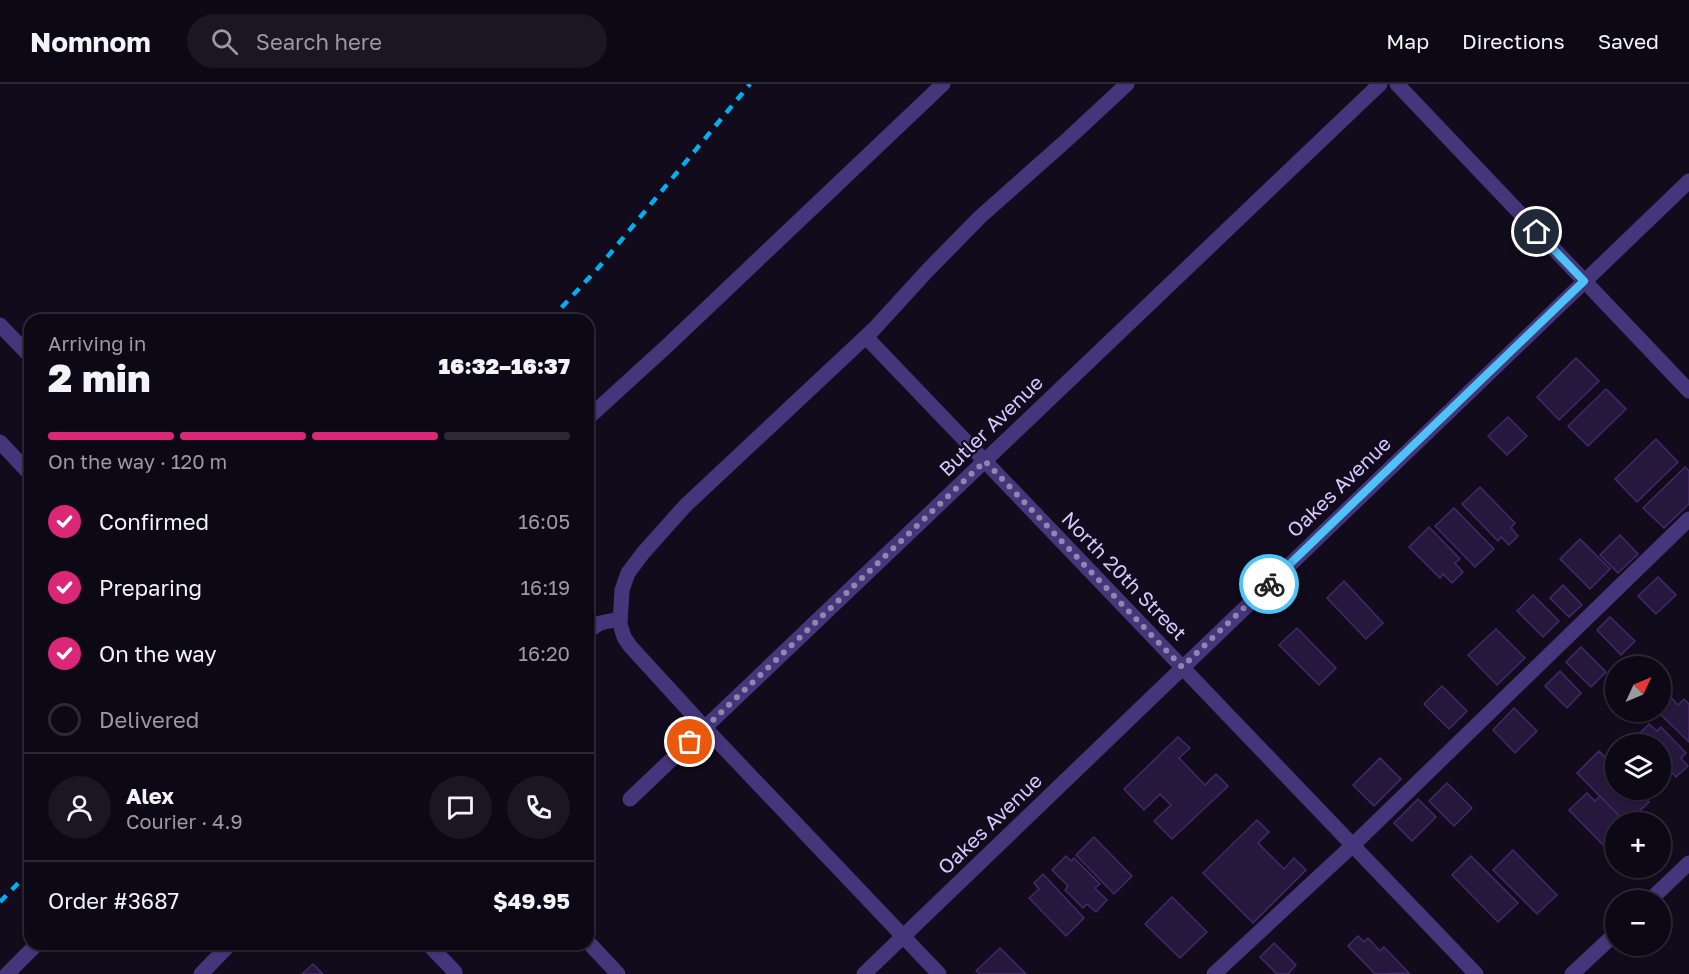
<!DOCTYPE html>
<meta charset="utf-8">
<style>
body{margin:0;font-family:"Golos Text",sans-serif;background:#1b1622;color:#f1f3f6;height:100vh;display:flex;flex-direction:column;font-size:22px;white-space:nowrap}
*{box-sizing:border-box;margin:0}
p{font-size:20px;color:#9a9aa0}
.icon{flex:none;width:33px;height:33px;fill:none;stroke:currentColor;stroke-width:2;stroke-linecap:round;stroke-linejoin:round}
.map{position:relative;flex:1;overflow:hidden}
.details{position:absolute;left:24px;top:230px;width:570px;height:636px;display:flex;flex-direction:column;background:#0d0815;border-radius:18px;box-shadow:0 2px 4px #0004,0 0 0 2px #2d2934}
.details>*{flex:none}
.needle{width:39px;rotate:46deg}
.buttons{position:absolute;left:1605px;top:572px;display:grid;gap:12px}
.buttons a{display:grid;place-items:center;width:66px;height:66px;border-radius:50%;background:#0d0815;box-shadow:0 2px 4px #0004,0 0 0 2px #2d2934;font-size:30px}
.pin{position:absolute;display:grid;place-items:center;width:51px;height:51px;color:#fff;margin:-26px;border:3px solid #fff;border-radius:50%;box-shadow:0 2px 6px #0007}
.courier{position:absolute;display:grid;place-items:center;width:60px;height:60px;margin:-30px;border:4px solid #4fc3f7;border-radius:50%;background:#fff;color:#222;box-shadow:0 2px 8px #0007}
.summary em{font-style:normal;font-weight:800}
.summary div{display:flex;flex-direction:column-reverse}
.summary{display:flex;align-items:center;justify-content:space-between;height:102px;padding:0 24px}
h1{font-size:39px;font-weight:800;line-height:45px}
.bar{display:grid;grid-template-columns:repeat(4,1fr);gap:9px 6px;align-content:center;height:72px;padding:0 24px}
.bar i{height:8px;border-radius:4px;background:#2d2934}
.bar .selected{background:#db2777}
.bar p{grid-column:span 4}
.line{display:flex;align-items:center;gap:15px;padding:0 24px;border-top:2px solid #2d2934}
.line div{flex:1}
.round{display:grid;place-items:center;flex:none;width:63px;height:63px;border-radius:32px;background:#1b1622}
ol{padding:0 24px;list-style:none}
li{display:flex;align-items:center;gap:18px;height:66px}
li p{margin-inline-start:auto}
li .icon{padding:6px;border-radius:50%;background:#db2777;color:#fff;stroke-width:4}
li:last-child{color:#9a9aa0}
li i{width:33px;height:33px;border:3px solid #2d2934;border-radius:50%}
header{display:flex;align-items:center;gap:36px;box-sizing:border-box;height:84px;padding:0 30px;background:#0d0815;border-bottom:2px solid #2d2934}
header strong{font-size:28px}
nav{display:flex;gap:33px;margin-inline-start:auto;font-size:21px}
.search{width:420px;height:54px;background:#1b1622;display:flex;align-items:center;gap:15px;box-sizing:border-box;padding:0 21px;border-radius:33px;color:#9a9aa0;font-size:22px}
.map>svg:first-child{display:block}
</style>
<header>
<strong>Nomnom</strong>
<div class="search"><svg class="icon" aria-label="search" viewBox="0 0 24 24"><circle cx="10" cy="10" r="6"/><path d="M15 15l6 6"/></svg>Search here</div>
<nav><a>Map</a><a>Directions</a><a>Saved</a></nav>
</header>
<div class="map">
<svg width="1689" height="890" viewBox="0 0 1689 890">
<rect width="100%" height="100%" fill="#110b1c"/>
<g fill="#26173d" stroke="#41296a" stroke-width="1.5">
<polygon points="1576,274 1599,297 1559,336 1537,313"/>
<polygon points="1606,305 1626,325 1588,362 1568,342"/>
<polygon points="1508,333 1527,352 1507,371 1488,352"/>
<polygon points="1656,355 1678,378 1637,418 1615,395"/>
<polygon points="1685,383 1689,387 1689,420 1664,444 1643,424"/>
<polygon points="1480,403 1515,439 1511,444 1518,452 1509,461 1501,453 1498,457 1462,420"/>
<polygon points="1454,424 1494,465 1475,483 1435,442"/>
<polygon points="1429,443 1460,475 1455,479 1463,488 1452,499 1443,490 1440,494 1409,463"/>
<polygon points="1620,451 1638,470 1618,489 1600,471"/>
<polygon points="1580,455 1610,485 1590,505 1560,475"/>
<polygon points="1658,493 1676,511 1656,530 1638,512"/>
<polygon points="1344,497 1383,539 1366,555 1327,514"/>
<polygon points="1563,501 1582,521 1569,533 1550,514"/>
<polygon points="1533,511 1559,537 1543,553 1517,527"/>
<polygon points="1610,533 1635,557 1621,571 1597,546"/>
<polygon points="1297,544 1336,584 1319,601 1279,561"/>
<polygon points="1496,545 1525,574 1497,601 1468,571"/>
<polygon points="1581,563 1606,588 1591,603 1566,578"/>
<polygon points="1560,587 1581,609 1567,624 1545,602"/>
<polygon points="1442,602 1467,627 1449,645 1424,620"/>
<polygon points="1668,610 1678,621 1684,615 1689,620 1689,658 1657,627 1660,627 1660,617"/>
<polygon points="1514,624 1537,647 1515,669 1493,646"/>
<polygon points="1649,640 1657,647 1661,643 1686,669 1681,674 1688,682 1676,693 1660,676 1660,660 1645,660 1637,652"/>
<polygon points="1178,653 1190,664 1179,674 1205,701 1216,690 1228,702 1172,755 1154,737 1171,721 1160,710 1144,726 1124,705"/>
<polygon points="1599,667 1616,684 1616,705 1636,705 1649,718 1628,738 1625,738 1577,689"/>
<polygon points="1380,674 1401,695 1374,722 1353,701"/>
<polygon points="1660,685 1670,695 1660,704"/>
<polygon points="1447,699 1472,724 1454,742 1429,717"/>
<polygon points="1643,705 1659,705 1651,713"/>
<polygon points="1587,709 1595,717 1600,712 1625,738 1616,738 1616,751 1604,762 1569,726"/>
<polygon points="1418,715 1436,733 1412,757 1394,739"/>
<polygon points="1257,736 1269,748 1258,759 1284,785 1294,774 1306,786 1253,839 1203,789"/>
<polygon points="1094,753 1132,792 1114,810 1076,771"/>
<polygon points="1513,766 1557,811 1537,830 1493,786"/>
<polygon points="1066,772 1071,777 1074,774 1100,800 1095,804 1107,816 1096,828 1087,820 1083,824 1065,806 1068,802 1052,786"/>
<polygon points="1471,772 1518,819 1498,838 1452,791"/>
<polygon points="1043,790 1084,834 1066,852 1029,814 1039,805 1034,799"/>
<polygon points="1172,813 1207,848 1180,874 1145,840"/>
<polygon points="1358,852 1364,858 1368,854 1380,867 1384,863 1409,889 1375,890 1348,862"/>
<polygon points="1274,859 1296,881 1288,890 1277,890 1260,873"/>
<polygon points="1000,864 1026,890 980,890 976,887"/>
<polygon points="313,880 323,890 302,890"/>
</g>
<g fill="none" stroke-linecap="round" stroke-linejoin="round">
<g stroke="#45367c" stroke-width="15">
<polyline points="1397,0 1689,307"/>
<polyline points="0,241 30,272"/>
<polyline points="866,253 1476,890"/>
<polyline points="588,334 668,261 943,0"/>
<polyline points="0,358 30,390"/>
<polyline points="588,547 600,539 620,535"/>
<polyline points="630,715 1380,0"/>
<polyline points="1650,816 1689,779"/>
<polyline points="588,858 618,890"/>
<polyline points="428,860 455,888 453,890"/>
<polyline points="7,890 37,860"/>
<polyline points="201,890 230,860"/>
<polyline points="864,890 1689,97"/>
<polyline points="939,890 705,644 630,562 624,553 620,540 622,506 628,489 643,469 685,422 874,245 928,186 980,133 1069,54 1127,0"/>
<polyline points="1214,890 1353,761 1689,435"/>
<polyline points="1572,890 1616,849"/>
</g>
<g stroke="#00aef2" stroke-width="4.5" stroke-dasharray="9 8" stroke-linecap="butt">
<polyline points="550,236 599,183 750,0"/>
<polyline points="0,818 30,787"/>
</g>
</g>
<g fill="none" stroke-linecap="round" stroke-linejoin="round">
<polyline stroke="#9285b0" stroke-width="6" stroke-dasharray="0 10.8" points="690,658 985,377 1182,583 1269,500"/>
<polyline stroke="#4fc3f7" stroke-width="8" points="1269,500 1584,197 1537,148"/>
</g>
<g text-anchor="middle" stroke-width="4.5" stroke-linejoin="round" paint-order="stroke">
<g font-size="20" fill="#d7c7ff" stroke="#110b1c">
<text transform="translate(991 342) rotate(-44)" y="7">Butler Avenue</text>
<text transform="translate(1339 403) rotate(-44)" y="7">Oakes Avenue</text>
<text transform="translate(1124 492) rotate(46)" y="7">North 20th Street</text>
<text transform="translate(990 740) rotate(-44)" y="7">Oakes Avenue</text>
</g>
</g>
</svg>
<div class="buttons">
<a><svg class="needle" viewBox="-14 -14 28 28"><path d="M0-13l5 13h-10z" fill="#e53935"/><path d="M0 13l5-13h-10z" fill="#9a9aa0"/></svg></a>
<a><svg class="icon" aria-label="layers" viewBox="0 0 24 24"><path d="M12 4l9 5-9 5-9-5zM3 14l9 5 9-5"/></svg></a>
<a>+</a>
<a>−</a>
</div>
<div class="pin" style="left:690px;top:658px;background:#ea580c"><svg class="icon" aria-label="bag" viewBox="0 0 24 24"><path d="M5 8h14l-1 12H6zM9 8a3 3 0 0 1 6 0"/></svg></div>
<div class="pin" style="left:1537px;top:148px;background:#1f2937"><svg class="icon" aria-label="home" viewBox="0 0 24 24"><path d="M3 11l9-7 9 7M6 9v11h12V9"/></svg></div>
<div class="courier" style="left:1269px;top:500px"><svg class="icon" aria-label="bike" viewBox="0 0 24 24"><circle cx="6" cy="16" r="4"/><circle cx="18" cy="16" r="4"/><path d="M6 16l4-8h5l3 8M10 8l3 8H6M13 5h3"/></svg></div>
<section class="details">
<div class="summary"><div><h1>2 min</h1><p>Arriving in</p></div><em>16:32–16:37</em></div>
<div class="bar"><i class="selected"></i><i class="selected"></i><i class="selected"></i><i></i><p>On the way · 120 m</p></div>
<ol>
<li><svg class="icon" aria-label="check" viewBox="0 0 24 24"><path d="M5 12l5 5 9-10"/></svg>Confirmed<p>16:05</p></li>
<li><svg class="icon" aria-label="check" viewBox="0 0 24 24"><path d="M5 12l5 5 9-10"/></svg>Preparing<p>16:19</p></li>
<li><svg class="icon" aria-label="check" viewBox="0 0 24 24"><path d="M5 12l5 5 9-10"/></svg>On the way<p>16:20</p></li>
<li><i></i>Delivered</li>
</ol>
<div class="line" style="height:108px"><a class="round"><svg class="icon" aria-label="person" viewBox="0 0 24 24"><circle cx="12" cy="8" r="4"/><path d="M4 21q1-7 8-7t8 7"/></svg></a><div><b>Alex</b><p>Courier · 4.9</p></div><a class="round"><svg class="icon" aria-label="chat" viewBox="0 0 24 24"><path d="M4 5h16v11H9l-5 4z"/></svg></a><a class="round"><svg class="icon" aria-label="phone" viewBox="0 0 24 24"><path d="M5 4h4l2 5-3 2q2 4 5 5l2-3 5 2v4C11 20 4 13 5 4z"/></svg></a></div>
<div class="line" style="height:78px"><div>Order #3687</div><b>$49.95</b></div>
</section>
</div>
